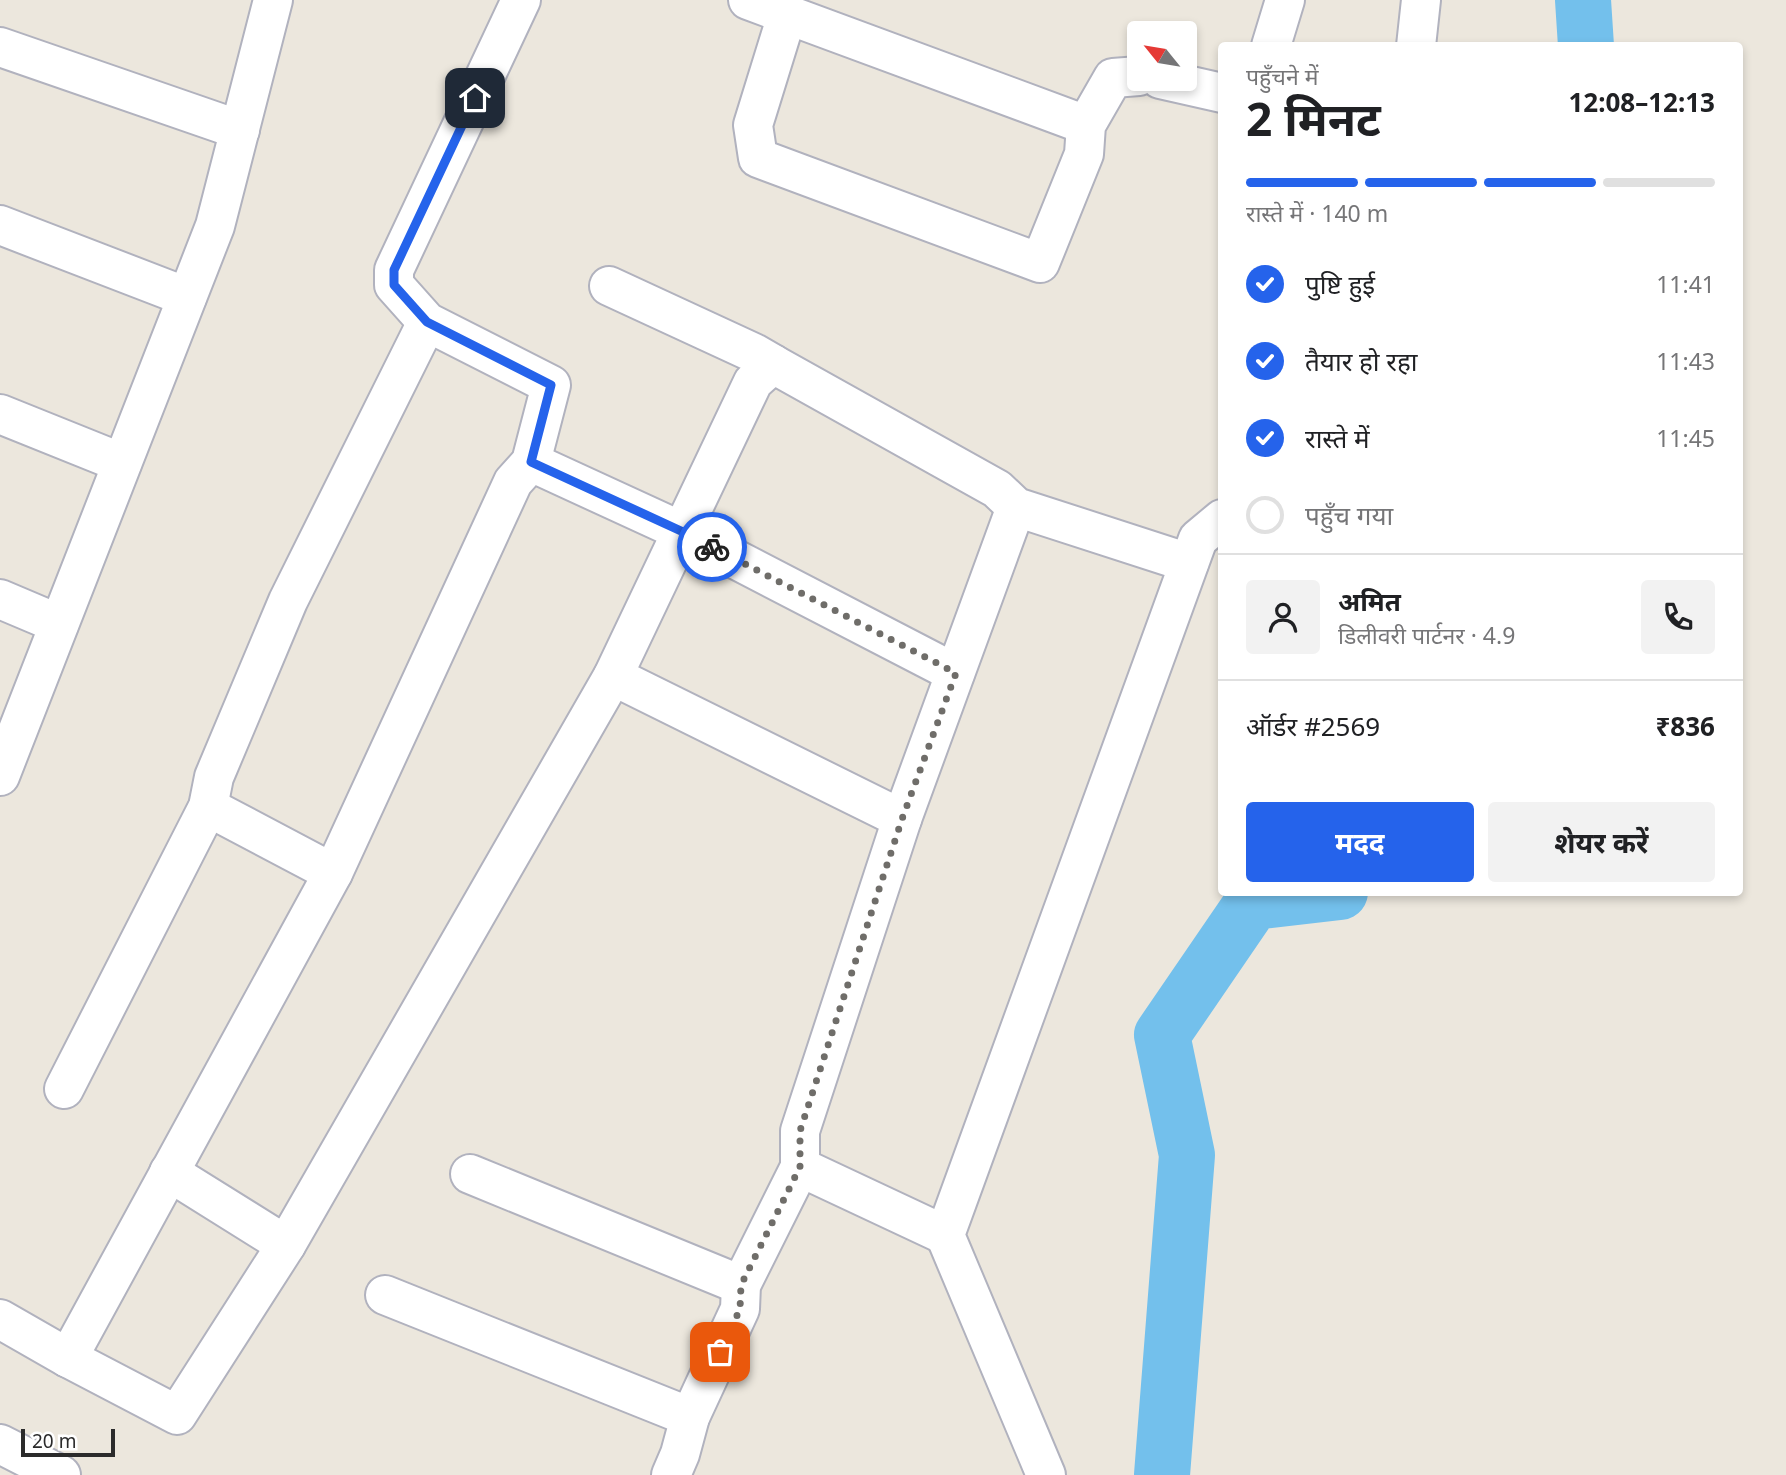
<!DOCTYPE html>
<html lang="hi">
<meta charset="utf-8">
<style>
body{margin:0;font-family:"Noto Sans","Noto Sans Devanagari",sans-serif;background:#f2f2f2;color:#202124;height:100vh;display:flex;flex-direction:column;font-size:26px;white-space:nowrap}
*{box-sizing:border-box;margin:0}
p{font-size:23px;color:#757577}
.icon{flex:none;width:38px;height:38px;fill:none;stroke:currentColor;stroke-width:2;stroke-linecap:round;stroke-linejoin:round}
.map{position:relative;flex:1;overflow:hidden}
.details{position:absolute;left:1218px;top:42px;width:525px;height:854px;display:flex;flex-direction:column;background:#fff;border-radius:7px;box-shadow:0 4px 10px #0003}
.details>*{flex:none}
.needle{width:46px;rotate:300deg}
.buttons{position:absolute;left:1127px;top:21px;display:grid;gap:14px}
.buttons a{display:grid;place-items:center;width:70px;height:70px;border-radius:7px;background:#fff;box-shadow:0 4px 10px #0003;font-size:35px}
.scale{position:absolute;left:21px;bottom:18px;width:94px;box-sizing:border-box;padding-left:7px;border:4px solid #2b2b2b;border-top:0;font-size:19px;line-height:24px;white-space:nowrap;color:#2b2b2b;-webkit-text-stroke:5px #fff;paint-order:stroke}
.pin{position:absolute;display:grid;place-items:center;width:60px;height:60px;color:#fff;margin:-30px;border-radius:14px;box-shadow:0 4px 10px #0006}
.courier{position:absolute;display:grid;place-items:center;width:70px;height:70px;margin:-35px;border:5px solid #2563eb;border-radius:50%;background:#fff;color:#222;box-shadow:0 2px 9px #0007}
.head em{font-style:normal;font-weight:700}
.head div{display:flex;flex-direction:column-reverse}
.head{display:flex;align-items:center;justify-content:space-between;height:119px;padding:0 28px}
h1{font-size:46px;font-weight:700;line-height:52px}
.bar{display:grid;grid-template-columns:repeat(4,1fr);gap:10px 7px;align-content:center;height:84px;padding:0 28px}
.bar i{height:9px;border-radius:5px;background:#e0e0e0}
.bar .active{background:#2563eb}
.bar p{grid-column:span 4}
.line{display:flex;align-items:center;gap:18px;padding:0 28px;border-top:2px solid #e0e0e0}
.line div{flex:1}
.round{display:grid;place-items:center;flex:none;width:74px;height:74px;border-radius:7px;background:#f2f2f2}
ol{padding:0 28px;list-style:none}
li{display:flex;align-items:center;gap:21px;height:77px}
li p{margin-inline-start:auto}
li .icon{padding:7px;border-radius:50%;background:#2563eb;color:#fff;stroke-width:4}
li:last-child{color:#757577}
li i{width:38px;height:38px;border:4px solid #e0e0e0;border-radius:50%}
.button{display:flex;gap:14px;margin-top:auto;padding:14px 28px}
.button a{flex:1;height:80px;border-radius:7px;background:#2563eb;color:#fff;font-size:28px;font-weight:700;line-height:80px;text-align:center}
.button a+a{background:#f2f2f2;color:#202124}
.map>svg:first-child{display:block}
</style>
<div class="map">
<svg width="1786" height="1475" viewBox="0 0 1786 1475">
<rect width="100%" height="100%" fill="#ece7dd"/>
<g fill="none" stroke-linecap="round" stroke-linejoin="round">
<g stroke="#73c0ec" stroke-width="56">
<polyline points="1583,0 1586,46"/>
<polyline points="1162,1475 1187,1155 1162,1035 1253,902 1340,892"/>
</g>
<defs>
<g id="minor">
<polyline points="748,0 1086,125"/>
<polyline points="787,15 753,125 758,158 1040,263 1084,154 1086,125 1113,78 1139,76"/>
<polyline points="1271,46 1285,0"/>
<polyline points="1416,46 1421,0"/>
<polyline points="0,47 240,130"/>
<polyline points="1160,79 1222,93"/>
<polyline points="0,225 187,297"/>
<polyline points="609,286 754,353 773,364"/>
<polyline points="0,414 122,463"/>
<polyline points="531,462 681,531 955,673"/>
<polyline points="0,599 59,624"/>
<polyline points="613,676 902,819"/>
<polyline points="0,776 215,226 273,0"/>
<polyline points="208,807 333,873"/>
<polyline points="64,1089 208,807 214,777 288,601 427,322"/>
<polyline points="800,1167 945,1235"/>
<polyline points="169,1172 286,1245 613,676 753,382 773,364 997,489 1016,507 1189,563"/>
<polyline points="470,1174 741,1285"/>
<polyline points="385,1295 690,1417"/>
<polyline points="0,1319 68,1358 177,1415 286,1245"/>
<polyline points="68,1358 333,873 513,482 531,462 551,385 427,322 394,285 394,270 521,0"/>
<polyline points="0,1444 61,1475"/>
<polyline points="671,1475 680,1454 690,1417 740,1309 741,1285 800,1167 800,1131 902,819 1016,507"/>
<polyline points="1046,1475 945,1235 1198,539 1222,519"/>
</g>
</defs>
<use href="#minor" stroke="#b1b2be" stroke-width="42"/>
<use href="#minor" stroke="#fff" stroke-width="38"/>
</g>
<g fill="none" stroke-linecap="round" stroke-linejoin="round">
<polyline stroke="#6f6d69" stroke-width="7" stroke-dasharray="0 12.6" points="712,547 956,673 902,819 800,1131 800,1167 741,1285 740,1309 720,1352"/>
<polyline stroke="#2563eb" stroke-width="9" points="475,98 394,270 394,285 427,322 551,385 531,462 681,531 712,547"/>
</g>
</svg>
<div class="buttons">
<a><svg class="needle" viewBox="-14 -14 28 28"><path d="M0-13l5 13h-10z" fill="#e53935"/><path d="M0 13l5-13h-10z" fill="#757577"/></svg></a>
</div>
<div class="scale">20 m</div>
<div class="pin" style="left:720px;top:1352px;background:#ea580c"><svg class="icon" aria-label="bag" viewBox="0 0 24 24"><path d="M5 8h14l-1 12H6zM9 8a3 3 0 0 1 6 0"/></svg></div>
<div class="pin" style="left:475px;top:98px;background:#1f2937"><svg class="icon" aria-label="home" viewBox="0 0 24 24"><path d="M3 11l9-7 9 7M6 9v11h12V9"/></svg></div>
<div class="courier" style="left:712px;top:547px"><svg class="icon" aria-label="bike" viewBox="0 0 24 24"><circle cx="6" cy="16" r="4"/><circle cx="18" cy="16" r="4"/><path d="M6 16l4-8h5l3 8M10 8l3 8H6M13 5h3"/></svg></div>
<section class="details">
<div class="head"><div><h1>2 मिनट</h1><p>पहुँचने में</p></div><em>12:08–12:13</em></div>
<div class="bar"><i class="active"></i><i class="active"></i><i class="active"></i><i></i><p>रास्ते में · 140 m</p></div>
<ol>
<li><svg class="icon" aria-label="check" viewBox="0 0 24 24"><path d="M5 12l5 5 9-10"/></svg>पुष्टि हुई<p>11:41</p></li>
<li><svg class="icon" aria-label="check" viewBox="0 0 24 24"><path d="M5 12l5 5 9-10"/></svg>तैयार हो रहा<p>11:43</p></li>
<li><svg class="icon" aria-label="check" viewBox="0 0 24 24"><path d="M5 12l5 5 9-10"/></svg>रास्ते में<p>11:45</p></li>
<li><i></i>पहुँच गया</li>
</ol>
<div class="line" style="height:126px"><a class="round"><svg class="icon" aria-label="person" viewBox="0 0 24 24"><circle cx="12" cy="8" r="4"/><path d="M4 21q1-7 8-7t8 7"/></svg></a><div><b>अमित</b><p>डिलीवरी पार्टनर · 4.9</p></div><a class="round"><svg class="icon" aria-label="phone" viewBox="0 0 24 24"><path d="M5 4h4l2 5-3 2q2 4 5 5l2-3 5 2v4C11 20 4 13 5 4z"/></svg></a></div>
<div class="line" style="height:91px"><div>ऑर्डर #2569</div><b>₹836</b></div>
<div class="button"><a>मदद</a><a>शेयर करें</a></div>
</section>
</div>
